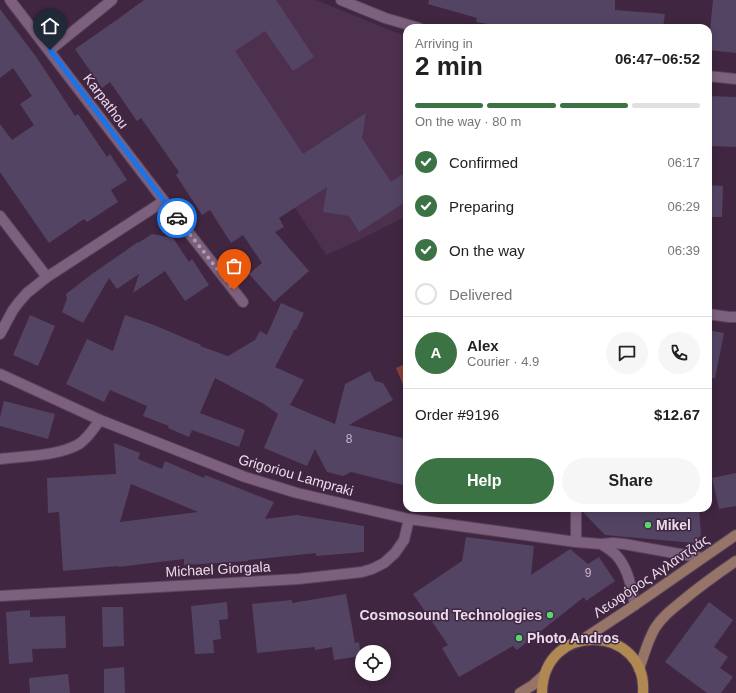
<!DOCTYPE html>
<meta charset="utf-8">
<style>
body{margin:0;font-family:Helvetica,sans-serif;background:#f6f6f6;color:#222;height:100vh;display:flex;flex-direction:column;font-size:15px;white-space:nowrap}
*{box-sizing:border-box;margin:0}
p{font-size:13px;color:#767676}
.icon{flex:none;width:22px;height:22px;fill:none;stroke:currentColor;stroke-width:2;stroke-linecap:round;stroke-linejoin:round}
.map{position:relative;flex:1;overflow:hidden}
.sheet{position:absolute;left:403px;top:24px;width:309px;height:488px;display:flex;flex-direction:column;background:#fff;border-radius:12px;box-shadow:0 2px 10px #0003}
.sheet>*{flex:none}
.fabs{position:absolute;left:355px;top:645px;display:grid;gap:8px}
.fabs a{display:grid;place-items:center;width:36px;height:36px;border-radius:50%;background:#fff;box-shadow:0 2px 10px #0003;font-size:20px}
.pin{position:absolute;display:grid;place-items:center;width:34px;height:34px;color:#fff;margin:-41px -17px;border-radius:50% 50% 50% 0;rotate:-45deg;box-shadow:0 0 4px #0007}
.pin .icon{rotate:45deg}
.courier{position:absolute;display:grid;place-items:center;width:40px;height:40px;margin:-20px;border:3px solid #1a73e8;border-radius:50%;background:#fff;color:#222;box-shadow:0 1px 5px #0007}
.headline em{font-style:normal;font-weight:800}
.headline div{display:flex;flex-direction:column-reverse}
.headline{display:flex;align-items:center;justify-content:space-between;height:68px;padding:0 12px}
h1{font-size:26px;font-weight:800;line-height:30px}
.bar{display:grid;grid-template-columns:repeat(4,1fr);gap:6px 4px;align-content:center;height:48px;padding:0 12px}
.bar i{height:5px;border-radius:3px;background:#e0e0e0}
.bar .current{background:#3c7344}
.bar p{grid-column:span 4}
.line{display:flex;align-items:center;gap:10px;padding:0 12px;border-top:1px solid #e0e0e0}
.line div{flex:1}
.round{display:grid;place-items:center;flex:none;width:42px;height:42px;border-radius:21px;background:#f6f6f6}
ol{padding:0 12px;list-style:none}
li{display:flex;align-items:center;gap:12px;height:44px}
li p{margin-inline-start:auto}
li .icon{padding:4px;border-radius:50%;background:#3c7344;color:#fff;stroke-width:4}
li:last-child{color:#767676}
li i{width:22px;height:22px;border:2px solid #e0e0e0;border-radius:50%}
.action{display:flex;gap:8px;margin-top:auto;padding:8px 12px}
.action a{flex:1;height:46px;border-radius:24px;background:#3c7344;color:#fff;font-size:16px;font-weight:800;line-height:46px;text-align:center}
.action a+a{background:#f6f6f6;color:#222}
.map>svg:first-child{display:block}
</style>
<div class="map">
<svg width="736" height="693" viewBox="0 0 736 693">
<rect width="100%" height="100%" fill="#402640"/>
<polygon fill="#4d304e" points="234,0 316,0 407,37 407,216 355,242 326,255 187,43"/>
<polygon fill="#8b3f39" points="407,363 407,394 396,368"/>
<g fill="#544464" fill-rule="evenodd">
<polygon points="144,0 276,0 314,57 293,71 265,31 235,51 303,154 366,113 362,138 391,182 407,171 407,201 359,232 349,216 323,212 327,187 279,218 284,227 275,232 309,271 274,302 249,274 262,263 243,235 231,243 210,210 202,215 176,175 179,172 141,118 137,121 110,82 102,88 75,49 118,19"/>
<polygon points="429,0 615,0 615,10 665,14 663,28 511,28 476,22 477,18 428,4"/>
<polygon points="713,0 736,0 736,53 708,50"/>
<polygon points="0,9 37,58 75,116 78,114 107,157 110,154 127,180 111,190 118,202 87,222 84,219 49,243 0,172 0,124 12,140 34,125 20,104 32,96 13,68 0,78"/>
<polygon points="708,96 736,97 736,147 708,146"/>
<polygon points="708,185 723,186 722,217 708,217"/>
<polygon points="152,234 173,238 189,262 192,259 209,285 185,301 165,271 133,293 139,274 117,289 109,278 83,323 62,312 67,299 66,294 92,274 138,242 138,243"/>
<polygon points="281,303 304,313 296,330 295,329 275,367 304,380 290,405 335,424 345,384 370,371 375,381 383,383 393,400 349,425 407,439 407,486 351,472 343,476 327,472 315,449 307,466 264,448 278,414 264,404 215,378 200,413 245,430 239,447 192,430 189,437 168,428 169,426 143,416 147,406 110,390 104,402 66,384 87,339 113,351 125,315 154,325 201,345 200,346 228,356 255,340 260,331 267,335"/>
<polygon points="30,315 55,326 38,366 13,355"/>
<polygon points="708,330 724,333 715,378 708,378"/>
<polygon points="4,401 55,414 48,439 0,426 0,417"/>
<path d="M114,443L140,453L138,459L162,469L165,461L204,478L205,475L274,502L265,519L297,515L364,526V552L316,556V553L248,560V561L184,565V559L118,567V566L63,571L59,512L48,513L47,478L116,474ZM131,484L198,512L120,522Z"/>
<polygon points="736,473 736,506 719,509 712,478"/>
<polygon points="582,508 699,508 701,535 694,543 605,535 582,511"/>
<polygon points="466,537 534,546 531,575 570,549 588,564 599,557 615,581 586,601 584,597 517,650 513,646 459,677 442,648 448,645 413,594 462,561"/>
<polygon points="346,594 355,643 359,642 361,656 334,660 332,647 315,650 315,647 257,653 252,604 292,600 292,603"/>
<polygon points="227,602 228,619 219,620 221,639 213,640 214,653 195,654 191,606"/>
<polygon points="709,602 733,620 714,647 728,657 720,668 733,677 721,693 707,693 665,662"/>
<polygon points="102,607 123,607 124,646 103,647"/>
<polygon points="30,610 30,617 65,616 66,648 32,649 33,662 9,664 6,612"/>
<polygon points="124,667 125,693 104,693 104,669"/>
<polygon points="68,674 70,693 30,693 29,678"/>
</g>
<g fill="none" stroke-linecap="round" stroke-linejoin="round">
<defs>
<g id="minor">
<polyline points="10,0 164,201 243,302"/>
<polyline points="50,50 112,0"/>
<polyline points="0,216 47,277"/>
<polyline points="708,314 729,317 736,317"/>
<polyline points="0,334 13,310 19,302 27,293 47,277 164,201"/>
<polyline points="0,374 100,420 245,477 297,493 409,519 576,542 601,544 613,543 624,544 702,558"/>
<path d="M0,459C24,456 59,456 79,444C88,438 94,428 100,420"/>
<polyline points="576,508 576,542"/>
<path d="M601,544C606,547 612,551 616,555C629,569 631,588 635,605"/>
<polyline points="0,596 298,579 362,572 372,569 384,563 395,553 404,540 409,519"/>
</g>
<g id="tertiary">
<polyline points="341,0 385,18 419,28"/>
<polyline points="708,76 736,79"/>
</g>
<g id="secondary">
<polyline points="582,640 635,605 736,535"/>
<path d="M639,669C644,655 648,640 655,628C662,617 671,610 681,602C699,587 717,574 736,561"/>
<polyline points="520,693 533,685 544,675"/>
</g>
<path id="primary" d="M542,693C543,619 648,625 643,693"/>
</defs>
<use href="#minor" stroke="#594359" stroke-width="12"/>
<use href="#tertiary" stroke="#594359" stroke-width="12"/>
<use href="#secondary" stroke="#594359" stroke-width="12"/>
<use href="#primary" stroke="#594359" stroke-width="12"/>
<use href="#minor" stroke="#7d607d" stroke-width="10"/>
<use href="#tertiary" stroke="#7d607d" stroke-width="10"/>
<use href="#secondary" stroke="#967467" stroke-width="10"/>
<use href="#primary" stroke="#af8951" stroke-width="10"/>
</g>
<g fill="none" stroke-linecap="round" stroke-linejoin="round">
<polyline stroke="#af9caf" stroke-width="4" stroke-dasharray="0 7.2" points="177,218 234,290"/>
<polyline stroke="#1a73e8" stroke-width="5" points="50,50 177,218"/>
</g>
<g fill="#5cd56d" stroke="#402640" stroke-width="1.5">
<circle cx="648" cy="525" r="4"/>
<circle cx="550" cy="615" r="4"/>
<circle cx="519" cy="638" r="4"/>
</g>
<g text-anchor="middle" stroke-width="3" stroke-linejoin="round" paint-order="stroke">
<g font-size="12" fill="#c5b5c9">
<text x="349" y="443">8</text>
<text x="588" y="577">9</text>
</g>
<g font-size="14" fill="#ebdbeb" stroke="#402640">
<text transform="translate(106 101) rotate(53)" y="5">Karpathou</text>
<text transform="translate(296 475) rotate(16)" y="5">Grigoriou Lampraki</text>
<text transform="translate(218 569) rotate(-3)" y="5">Michael Giorgala</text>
<text transform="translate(651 576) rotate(-34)" y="5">Λεωφόρος Αγλαντζιάς</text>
</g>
<g font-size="14" font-weight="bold" fill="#ebdbeb" stroke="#402640" text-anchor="start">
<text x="656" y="530">Mikel</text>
<text x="542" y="620" text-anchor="end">Cosmosound Technologies</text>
<text x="527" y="643">Photo Andros</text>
</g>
</g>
</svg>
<div class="fabs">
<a><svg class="icon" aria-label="locate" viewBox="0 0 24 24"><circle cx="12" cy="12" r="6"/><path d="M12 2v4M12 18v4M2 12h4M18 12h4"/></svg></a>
</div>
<div class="pin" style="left:234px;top:290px;background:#ea580c"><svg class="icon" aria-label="bag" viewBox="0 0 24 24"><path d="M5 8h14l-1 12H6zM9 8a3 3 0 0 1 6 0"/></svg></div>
<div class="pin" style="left:50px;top:50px;background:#1f2937"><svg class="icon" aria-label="home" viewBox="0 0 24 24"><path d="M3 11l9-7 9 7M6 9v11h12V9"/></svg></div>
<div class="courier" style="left:177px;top:218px"><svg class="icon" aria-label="car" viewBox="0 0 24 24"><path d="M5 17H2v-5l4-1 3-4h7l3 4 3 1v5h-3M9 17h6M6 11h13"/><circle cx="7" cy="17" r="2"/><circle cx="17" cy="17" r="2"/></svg></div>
<section class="sheet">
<div class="headline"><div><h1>2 min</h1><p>Arriving in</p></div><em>06:47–06:52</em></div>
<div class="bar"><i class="current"></i><i class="current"></i><i class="current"></i><i></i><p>On the way · 80 m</p></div>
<ol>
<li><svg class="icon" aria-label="check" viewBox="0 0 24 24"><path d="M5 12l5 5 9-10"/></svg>Confirmed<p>06:17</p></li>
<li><svg class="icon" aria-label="check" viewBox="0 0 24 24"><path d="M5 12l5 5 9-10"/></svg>Preparing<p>06:29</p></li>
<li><svg class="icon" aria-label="check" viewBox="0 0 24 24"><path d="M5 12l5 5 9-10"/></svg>On the way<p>06:39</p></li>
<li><i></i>Delivered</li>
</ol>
<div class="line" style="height:72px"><b class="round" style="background:#3c7344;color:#fff">A</b><div><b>Alex</b><p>Courier · 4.9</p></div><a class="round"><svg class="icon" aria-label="chat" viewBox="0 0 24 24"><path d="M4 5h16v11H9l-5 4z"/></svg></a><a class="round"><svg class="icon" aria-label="phone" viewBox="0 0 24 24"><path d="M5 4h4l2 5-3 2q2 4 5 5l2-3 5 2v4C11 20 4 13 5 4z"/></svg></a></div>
<div class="line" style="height:52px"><div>Order #9196</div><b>$12.67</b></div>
<div class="action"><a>Help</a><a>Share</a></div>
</section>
</div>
